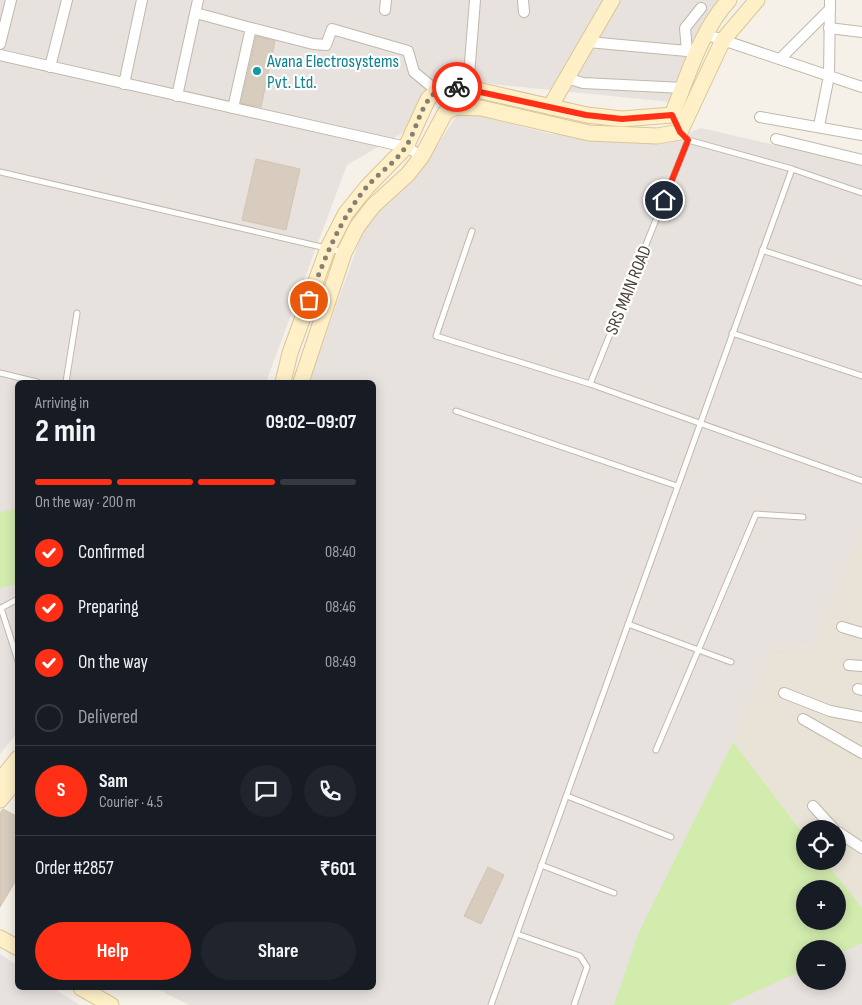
<!DOCTYPE html>
<meta charset="utf-8">
<style>
body{margin:0;font-family:"Sofia Sans Condensed",sans-serif;background:#20242c;color:#f1f3f6;height:100vh;display:flex;flex-direction:column;font-size:19px;white-space:nowrap}
*{box-sizing:border-box;margin:0}
p{font-size:16px;color:#9ea1a6}
.icon{flex:none;width:28px;height:28px;fill:none;stroke:currentColor;stroke-width:2;stroke-linecap:round;stroke-linejoin:round}
.map{position:relative;flex:1;overflow:hidden}
.details{position:absolute;left:15px;top:380px;width:361px;height:610px;display:flex;flex-direction:column;background:#171b24;border-radius:8px;box-shadow:0 2px 12px #0003}
.details>*{flex:none}
.buttons{position:absolute;left:796px;top:820px;display:grid;gap:10px}
.buttons a{display:grid;place-items:center;width:50px;height:50px;border-radius:50%;background:#171b24;box-shadow:0 2px 12px #0003;font-size:25px}
.pin{position:absolute;display:grid;place-items:center;width:42px;height:42px;color:#fff;margin:-21px;border:2px solid #fff;border-radius:50%;box-shadow:0 1px 5px #0007}
.courier{position:absolute;display:grid;place-items:center;width:50px;height:50px;margin:-25px;border:4px solid #ff3015;border-radius:50%;background:#fff;color:#222;box-shadow:0 1px 6px #0007}
.summary em{font-style:normal;font-weight:700}
.summary div{display:flex;flex-direction:column-reverse}
.summary{display:flex;align-items:center;justify-content:space-between;height:85px;padding:0 20px}
h1{font-size:32px;font-weight:700;line-height:38px}
.bar{display:grid;grid-template-columns:repeat(4,1fr);gap:8px 5px;align-content:center;height:60px;padding:0 20px}
.bar i{height:6px;border-radius:4px;background:#363941}
.bar .on{background:#ff3015}
.bar p{grid-column:span 4}
.line{display:flex;align-items:center;gap:12px;padding:0 20px;border-top:1px solid #363941}
.line div{flex:1}
.round{display:grid;place-items:center;flex:none;width:52px;height:52px;border-radius:26px;background:#20242c}
ol{padding:0 20px;list-style:none}
li{display:flex;align-items:center;gap:15px;height:55px}
li p{margin-inline-start:auto}
li .icon{padding:5px;border-radius:50%;background:#ff3015;color:#fff;stroke-width:4}
li:last-child{color:#9ea1a6}
li i{width:28px;height:28px;border:2px solid #363941;border-radius:50%}
.primary-button{display:flex;gap:10px;margin-top:auto;padding:10px 20px}
.primary-button a{flex:1;height:58px;border-radius:30px;background:#ff3015;color:#fff;font-size:20px;font-weight:700;line-height:58px;text-align:center}
.primary-button a+a{background:#20242c;color:#f1f3f6}
.map>svg:first-child{display:block}
</style>
<div class="map">
<svg width="862" height="1005" viewBox="0 0 862 1005">
<rect width="100%" height="100%" fill="#f5f1e8"/>
<polygon fill="#e9e2d6" points="862,529 862,908 825,861 838,861 838,829 805,829 805,836 733,742 772,649 813,646"/>
<g fill="#e7e2dd" fill-rule="evenodd">
<polygon points="0,0 721,0 681,103 450,80 401,134 347,165 266,382 18,382 18,732 0,754"/>
<path d="M460,111L551,134L672,139L701,128L862,165V529L813,646L772,649L733,742L805,836V861H825L862,908V1005H189L155,988H374V382H309L365,225L422,168ZM805,889H838V921H805ZM805,949H838V981H805Z"/>
<polygon points="0,954 17,965 18,988 53,988 80,1005 0,1005"/>
</g>
<g fill="#d2ecae" fill-rule="evenodd">
<polygon points="17,509 17,584 0,588 0,512"/>
<path d="M733,742L805,836V861H825L862,908V943L838,954V949H805V969L727,1005H614L639,932ZM805,889H838V921H805Z"/>
</g>
<g fill="#d7ccbd" stroke="#d3c4af">
<polygon points="256,36 275,41 261,107 241,103"/>
<polygon points="256,159 300,169 286,230 242,220"/>
<polygon points="3,809 18,817 18,877 0,907 0,813"/>
<polygon points="488,867 504,875 481,924 464,916"/>
</g>
<g fill="none" stroke-linecap="round" stroke-linejoin="round">
<defs>
<g id="lane">
<polyline points="681,133 688,140 792,169 862,193"/>
<polyline points="0,172 343,252"/>
<polyline points="472,231 436,336 590,384 862,481"/>
<polyline points="762,250 862,283"/>
<polyline points="732,333 862,376"/>
<polyline points="0,373 37,382"/>
<polyline points="66,382 77,313"/>
<polyline points="590,384 688,140"/>
<polyline points="456,411 677,486"/>
<polyline points="18,599 1,608 18,661"/>
<polyline points="628,624 731,662"/>
<polyline points="656,750 756,514 803,517"/>
<polyline points="567,796 671,837"/>
<polyline points="541,865 614,893"/>
<polyline points="517,934 580,956 587,967 574,1005"/>
<polyline points="491,1005 792,169"/>
</g>
<g id="street">
<polyline points="523,0 524,12"/>
<polyline points="385,10 386,0"/>
<polyline points="196,13 251,28"/>
<polyline points="829,28 862,32"/>
<polyline points="705,34 862,87"/>
<polyline points="588,42 698,52"/>
<polyline points="0,44 11,0"/>
<polyline points="687,51 685,28 701,8"/>
<polyline points="0,55 406,147 422,156"/>
<polyline points="780,59 830,9"/>
<polyline points="50,67 67,0"/>
<polyline points="567,78 583,83 683,88"/>
<polyline points="124,84 142,0"/>
<polyline points="468,88 475,0"/>
<polyline points="177,96 198,0"/>
<polyline points="233,108 251,28 313,44 326,45 332,29 408,51 414,72 437,91"/>
<polyline points="760,117 862,135"/>
<polyline points="819,126 829,76 830,0"/>
<polyline points="776,139 862,160"/>
<polyline points="842,627 862,633"/>
<polyline points="849,665 862,666"/>
<polyline points="858,689 862,690"/>
<polyline points="784,693 830,711 862,717"/>
<polyline points="803,719 862,753"/>
<polyline points="813,806 834,829"/>
<polyline points="838,832 862,848"/>
</g>
<g id="secondary">
<polyline points="550,107 612,0"/>
<path d="M283,382L290,353L328,248L346,213L367,187L406,147L428,99L437,91L452,86L468,88L587,115L622,119L672,115C688,76 700,32 729,0"/>
<polyline points="301,382 344,253 357,227 373,206 408,174 422,156 445,113 455,107 481,108 589,133 657,136 680,132 723,40 757,0"/>
<polyline points="0,781 18,758"/>
<polyline points="0,800 18,778"/>
<polyline points="0,938 18,948"/>
<polyline points="81,988 111,1005"/>
</g>
</defs>
<use href="#lane" stroke="#c1b8aa" stroke-width="7"/>
<use href="#street" stroke="#c1b8aa" stroke-width="12"/>
<use href="#secondary" stroke="#dbc697" stroke-width="17"/>
<use href="#lane" stroke="#fff" stroke-width="5"/>
<use href="#street" stroke="#fff" stroke-width="10"/>
<use href="#secondary" stroke="#fff0c8" stroke-width="15"/>
</g>
<g fill="none" stroke-linecap="round" stroke-linejoin="round">
<path stroke="#857f74" stroke-width="5" stroke-dasharray="0 9" d="M309,300C324,260 338,223 365,189C377,174 394,164 405,148C420,127 422,83 457,87"/>
<polyline stroke="#ff3015" stroke-width="6" points="457,87 586,115 622,119 672,115 680,132 688,140 664,200"/>
</g>
<circle fill="#0f9aa8" stroke="#fff" stroke-width="2" cx="257" cy="71" r="5"/>
<g text-anchor="middle" stroke-width="4.5" stroke-linejoin="round" paint-order="stroke">
<g font-size="18" fill="#0d838f" stroke="#fff" text-anchor="start">
<text x="267" y="67">Avana Electrosystems<tspan x="267" dy="21">Pvt. Ltd.</tspan></text>
</g>
<g font-size="18" fill="#494136" stroke="#fff">
<text transform="translate(628 290) rotate(-68)" y="6">SRS MAIN ROAD</text>
</g>
</g>
</svg>
<div class="buttons">
<a><svg class="icon" aria-label="locate" viewBox="0 0 24 24"><circle cx="12" cy="12" r="6"/><path d="M12 2v4M12 18v4M2 12h4M18 12h4"/></svg></a>
<a>+</a>
<a>−</a>
</div>
<div class="pin" style="left:309px;top:300px;background:#ea580c"><svg class="icon" aria-label="bag" viewBox="0 0 24 24"><path d="M5 8h14l-1 12H6zM9 8a3 3 0 0 1 6 0"/></svg></div>
<div class="pin" style="left:664px;top:200px;background:#1f2937"><svg class="icon" aria-label="home" viewBox="0 0 24 24"><path d="M3 11l9-7 9 7M6 9v11h12V9"/></svg></div>
<div class="courier" style="left:457px;top:87px"><svg class="icon" aria-label="bike" viewBox="0 0 24 24"><circle cx="6" cy="16" r="4"/><circle cx="18" cy="16" r="4"/><path d="M6 16l4-8h5l3 8M10 8l3 8H6M13 5h3"/></svg></div>
<section class="details">
<div class="summary"><div><h1>2 min</h1><p>Arriving in</p></div><em>09:02–09:07</em></div>
<div class="bar"><i class="on"></i><i class="on"></i><i class="on"></i><i></i><p>On the way · 200 m</p></div>
<ol>
<li><svg class="icon" aria-label="check" viewBox="0 0 24 24"><path d="M5 12l5 5 9-10"/></svg>Confirmed<p>08:40</p></li>
<li><svg class="icon" aria-label="check" viewBox="0 0 24 24"><path d="M5 12l5 5 9-10"/></svg>Preparing<p>08:46</p></li>
<li><svg class="icon" aria-label="check" viewBox="0 0 24 24"><path d="M5 12l5 5 9-10"/></svg>On the way<p>08:49</p></li>
<li><i></i>Delivered</li>
</ol>
<div class="line" style="height:90px"><b class="round" style="background:#ff3015;color:#fff">S</b><div><b>Sam</b><p>Courier · 4.5</p></div><a class="round"><svg class="icon" aria-label="chat" viewBox="0 0 24 24"><path d="M4 5h16v11H9l-5 4z"/></svg></a><a class="round"><svg class="icon" aria-label="phone" viewBox="0 0 24 24"><path d="M5 4h4l2 5-3 2q2 4 5 5l2-3 5 2v4C11 20 4 13 5 4z"/></svg></a></div>
<div class="line" style="height:65px"><div>Order #2857</div><b>₹601</b></div>
<div class="primary-button"><a>Help</a><a>Share</a></div>
</section>
</div>
